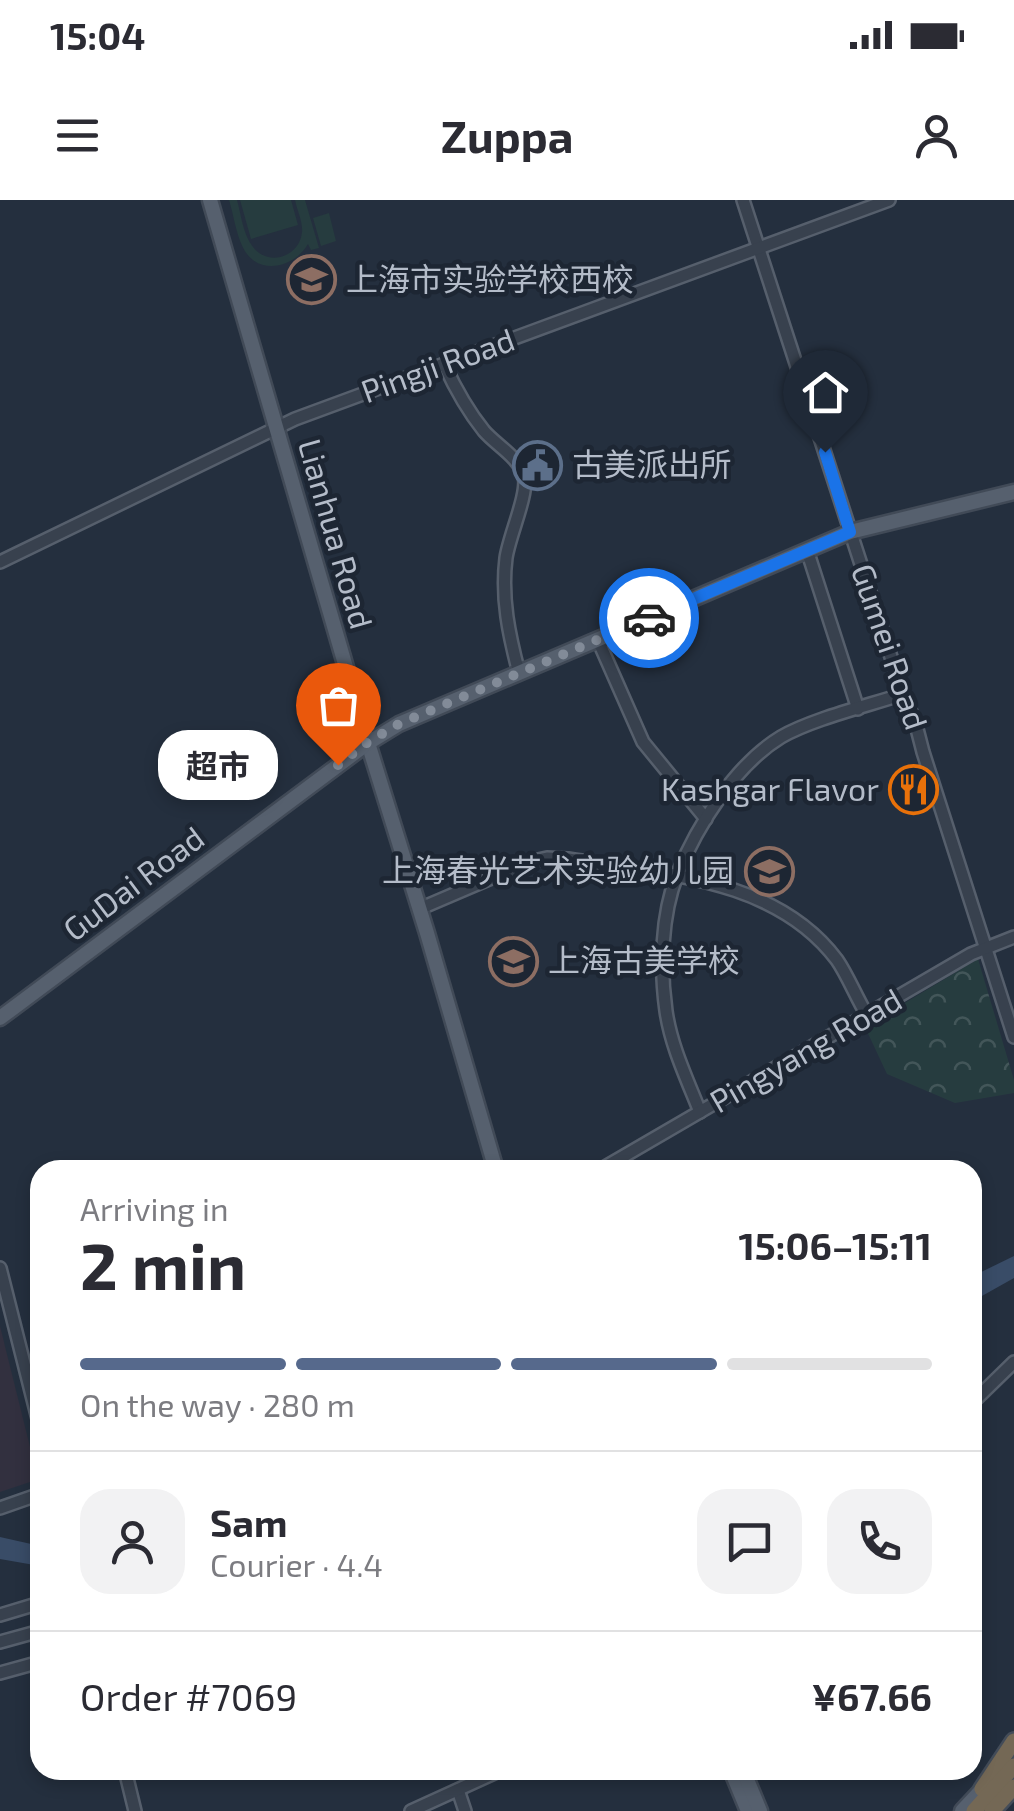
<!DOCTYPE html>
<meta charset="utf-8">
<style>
body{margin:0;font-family:"Exo 2","Noto Sans SC",sans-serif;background:#f2f2f3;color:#2b2b33;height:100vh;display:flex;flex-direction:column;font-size:38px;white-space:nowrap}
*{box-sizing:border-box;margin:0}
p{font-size:32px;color:#7c7c81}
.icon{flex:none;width:55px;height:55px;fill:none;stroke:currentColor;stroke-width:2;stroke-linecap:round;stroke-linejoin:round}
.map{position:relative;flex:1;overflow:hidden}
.sheet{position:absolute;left:30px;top:960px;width:952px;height:620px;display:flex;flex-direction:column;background:#fff;border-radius:30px;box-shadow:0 5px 15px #0003}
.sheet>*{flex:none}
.pin{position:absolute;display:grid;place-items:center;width:85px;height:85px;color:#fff;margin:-102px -42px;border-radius:50% 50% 50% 0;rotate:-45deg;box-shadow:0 0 10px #0007}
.pin .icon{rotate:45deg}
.courier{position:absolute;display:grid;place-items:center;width:100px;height:100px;margin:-50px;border:8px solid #1a73e8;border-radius:50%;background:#fff;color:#222;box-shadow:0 2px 12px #0007}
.bubble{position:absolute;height:70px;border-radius:30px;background:#fff;box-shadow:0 5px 15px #0003;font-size:32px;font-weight:700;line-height:70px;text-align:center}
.summary em{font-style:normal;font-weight:700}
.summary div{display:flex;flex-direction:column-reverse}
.summary{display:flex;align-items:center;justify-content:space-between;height:170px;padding:0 50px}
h1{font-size:65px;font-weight:700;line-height:75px}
.bar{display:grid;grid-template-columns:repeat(4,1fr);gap:15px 10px;align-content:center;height:120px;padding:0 50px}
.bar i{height:12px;border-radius:8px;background:#e1e1e2}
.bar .active{background:#56698c}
.bar p{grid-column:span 4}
.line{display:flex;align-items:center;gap:25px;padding:0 50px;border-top:2px solid #e1e1e2}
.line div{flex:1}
.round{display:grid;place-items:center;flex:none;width:105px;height:105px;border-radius:30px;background:#f2f2f3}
.status{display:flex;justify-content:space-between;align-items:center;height:70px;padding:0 50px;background:#fff;direction:ltr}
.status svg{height:28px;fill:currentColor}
header{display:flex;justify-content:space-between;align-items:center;height:130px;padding:0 50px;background:#fff;font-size:45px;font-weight:700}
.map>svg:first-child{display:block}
</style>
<div class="status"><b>15:04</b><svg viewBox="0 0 49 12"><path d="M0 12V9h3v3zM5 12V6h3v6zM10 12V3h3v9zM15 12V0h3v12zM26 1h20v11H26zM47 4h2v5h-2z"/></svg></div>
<header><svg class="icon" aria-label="menu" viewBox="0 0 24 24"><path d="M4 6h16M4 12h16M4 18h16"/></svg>Zuppa<svg class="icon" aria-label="person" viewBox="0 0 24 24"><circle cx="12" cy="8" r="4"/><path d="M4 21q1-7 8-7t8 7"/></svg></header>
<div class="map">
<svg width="1014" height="1611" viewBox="0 0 1014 1611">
<defs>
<pattern id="park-crowns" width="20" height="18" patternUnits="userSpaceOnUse" patternTransform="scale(2.5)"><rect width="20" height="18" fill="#263c3f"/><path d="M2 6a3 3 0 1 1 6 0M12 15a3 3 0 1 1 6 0" fill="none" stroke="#435659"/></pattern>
</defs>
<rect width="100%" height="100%" fill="#242f3e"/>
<polygon fill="#32303f" points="0,1126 36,1271 34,1278 30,1282 0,1292"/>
<polygon fill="url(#park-crowns)" points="978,759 1014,880 1014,893 955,903 887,874 865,827"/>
<g fill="#263c3f">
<path d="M229,0H237C241,14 243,35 253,47C268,67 300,57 302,32C303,22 297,10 295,0H305L319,48L311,50L308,44C296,65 264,76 247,54C237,41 234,16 229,0Z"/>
<polygon points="240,0 291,0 298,25 251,39"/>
<polygon points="329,13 336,41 321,46 313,18"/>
</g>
<g fill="#394c67">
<polygon points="1014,1056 1014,1078 973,1101 973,1076"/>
<polygon points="0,1337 40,1346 40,1366 0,1359"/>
</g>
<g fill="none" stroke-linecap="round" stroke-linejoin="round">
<defs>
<g id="minor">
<polyline points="743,0 903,494 915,521 923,552 1014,837"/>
<path d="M444,164C455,188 467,210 484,231C496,245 519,257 524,276C529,293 509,336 506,358C501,398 509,435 519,473"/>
<polyline points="807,350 858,509"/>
<polyline points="0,362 295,219 889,0"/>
<polyline points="598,440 643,542 706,619"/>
<path d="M419,709L529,662L547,658L568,659C661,674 775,677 837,760C848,776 856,797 867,815"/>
<path d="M700,912C687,879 671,846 666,811C660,768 661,716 677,675C697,626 735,565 781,537C812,519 867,506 903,494"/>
<polyline points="600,970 971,754 1014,737"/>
<polyline points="0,1068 40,1227"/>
<polyline points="972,1203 1014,1162"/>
<polyline points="0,1308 40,1294"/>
<polyline points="0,1415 40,1403"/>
<polyline points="0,1442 40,1431"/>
<polyline points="0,1473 40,1462"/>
<polyline points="125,1570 135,1611"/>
<polyline points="458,1590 465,1611"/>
<polyline points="411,1611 501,1570"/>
</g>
<g id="major">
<polyline points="210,0 368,543 427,733 496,970"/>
<polyline points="0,818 368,543 399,524 850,332 1014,292"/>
<polyline points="731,1570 748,1611"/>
<polyline points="743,1570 760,1611"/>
<polyline points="962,1611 990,1581"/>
</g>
<g id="highway">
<polyline points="982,1589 1014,1541"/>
<polyline points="974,1611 1014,1566"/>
<polyline points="992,1611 1014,1587"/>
</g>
</defs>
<use href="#minor" stroke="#565f6c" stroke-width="16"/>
<use href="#major" stroke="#414a57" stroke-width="19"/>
<use href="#highway" stroke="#434c59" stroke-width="20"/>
<use href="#minor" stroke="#38414e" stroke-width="11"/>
<use href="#major" stroke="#56606e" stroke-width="14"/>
<use href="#highway" stroke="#746855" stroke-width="15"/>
</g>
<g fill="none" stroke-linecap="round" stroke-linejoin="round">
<polyline stroke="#828b98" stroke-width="10" stroke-dasharray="0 18" points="338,565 368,542 399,524 649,418"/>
<polyline stroke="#1a73e8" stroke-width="12" points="649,418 850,332 825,252"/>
</g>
<defs>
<symbol id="school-ring" viewBox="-11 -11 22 22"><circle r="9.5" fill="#1d2633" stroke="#8d6e63" stroke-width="1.5"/><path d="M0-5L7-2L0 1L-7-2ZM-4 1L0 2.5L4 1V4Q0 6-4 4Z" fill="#8d6e63"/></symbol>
<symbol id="civic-ring" viewBox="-11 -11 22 22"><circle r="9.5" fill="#1d2633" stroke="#5c6f8a" stroke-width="1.5"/><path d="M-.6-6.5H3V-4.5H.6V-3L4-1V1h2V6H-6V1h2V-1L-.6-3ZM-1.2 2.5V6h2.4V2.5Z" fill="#5c6f8a"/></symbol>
<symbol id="restaurant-ring" viewBox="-11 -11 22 22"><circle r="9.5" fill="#1d2633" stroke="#e8710a" stroke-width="1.5"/><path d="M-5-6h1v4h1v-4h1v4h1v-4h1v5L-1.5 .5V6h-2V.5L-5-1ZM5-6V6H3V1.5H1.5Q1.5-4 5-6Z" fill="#e8710a"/></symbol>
</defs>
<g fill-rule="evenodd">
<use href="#school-ring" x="284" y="52" width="55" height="55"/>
<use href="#civic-ring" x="510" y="238" width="55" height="55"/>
<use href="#restaurant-ring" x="886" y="562" width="55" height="55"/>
<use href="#school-ring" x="742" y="644" width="55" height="55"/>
<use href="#school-ring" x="486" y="734" width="55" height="55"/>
</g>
<g text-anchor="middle" stroke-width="9" stroke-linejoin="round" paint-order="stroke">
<g font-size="32" fill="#b4bcc9" stroke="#1d2633" text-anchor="start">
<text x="346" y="91">上海市实验学校西校</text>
<text x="572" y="276">古美派出所</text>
<text x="879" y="601" text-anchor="end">Kashgar Flavor</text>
<text x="734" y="682" text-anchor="end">上海春光艺术实验幼儿园</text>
<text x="548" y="772">上海古美学校</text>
</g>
<g font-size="32" fill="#b4bcc9" stroke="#1d2633">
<text transform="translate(438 166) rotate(-20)" y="11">Pingji Road</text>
<text transform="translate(335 334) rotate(74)" y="11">Lianhua Road</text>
<text transform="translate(889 447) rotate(71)" y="11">Gumei Road</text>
<text transform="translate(134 684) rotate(-37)" y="11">GuDai Road</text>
<text transform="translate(806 851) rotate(-30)" y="11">Pingyang Road</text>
</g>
</g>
</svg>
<div class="pin" style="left:338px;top:565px;background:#ea580c"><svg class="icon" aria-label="bag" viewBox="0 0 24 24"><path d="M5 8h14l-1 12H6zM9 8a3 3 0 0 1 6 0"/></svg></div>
<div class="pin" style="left:825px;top:252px;background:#1f2937"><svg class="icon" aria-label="home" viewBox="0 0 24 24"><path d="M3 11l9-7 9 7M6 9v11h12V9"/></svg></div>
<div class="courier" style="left:649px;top:418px"><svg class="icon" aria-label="car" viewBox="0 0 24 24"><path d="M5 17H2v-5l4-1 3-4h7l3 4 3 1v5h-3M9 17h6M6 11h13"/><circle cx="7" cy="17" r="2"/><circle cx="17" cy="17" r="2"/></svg></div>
<div class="bubble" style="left:158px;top:530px;width:120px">超市</div>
<section class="sheet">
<div class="summary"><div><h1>2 min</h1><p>Arriving in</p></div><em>15:06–15:11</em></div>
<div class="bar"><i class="active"></i><i class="active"></i><i class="active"></i><i></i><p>On the way · 280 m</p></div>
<div class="line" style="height:180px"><a class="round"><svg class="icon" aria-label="person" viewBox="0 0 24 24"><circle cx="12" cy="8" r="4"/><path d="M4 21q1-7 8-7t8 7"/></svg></a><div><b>Sam</b><p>Courier · 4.4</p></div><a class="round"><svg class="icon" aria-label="chat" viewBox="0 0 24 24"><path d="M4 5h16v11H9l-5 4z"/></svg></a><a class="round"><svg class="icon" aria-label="phone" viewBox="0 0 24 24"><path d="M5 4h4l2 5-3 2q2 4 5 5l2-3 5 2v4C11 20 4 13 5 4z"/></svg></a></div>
<div class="line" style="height:130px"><div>Order #7069</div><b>¥67.66</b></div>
</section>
</div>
